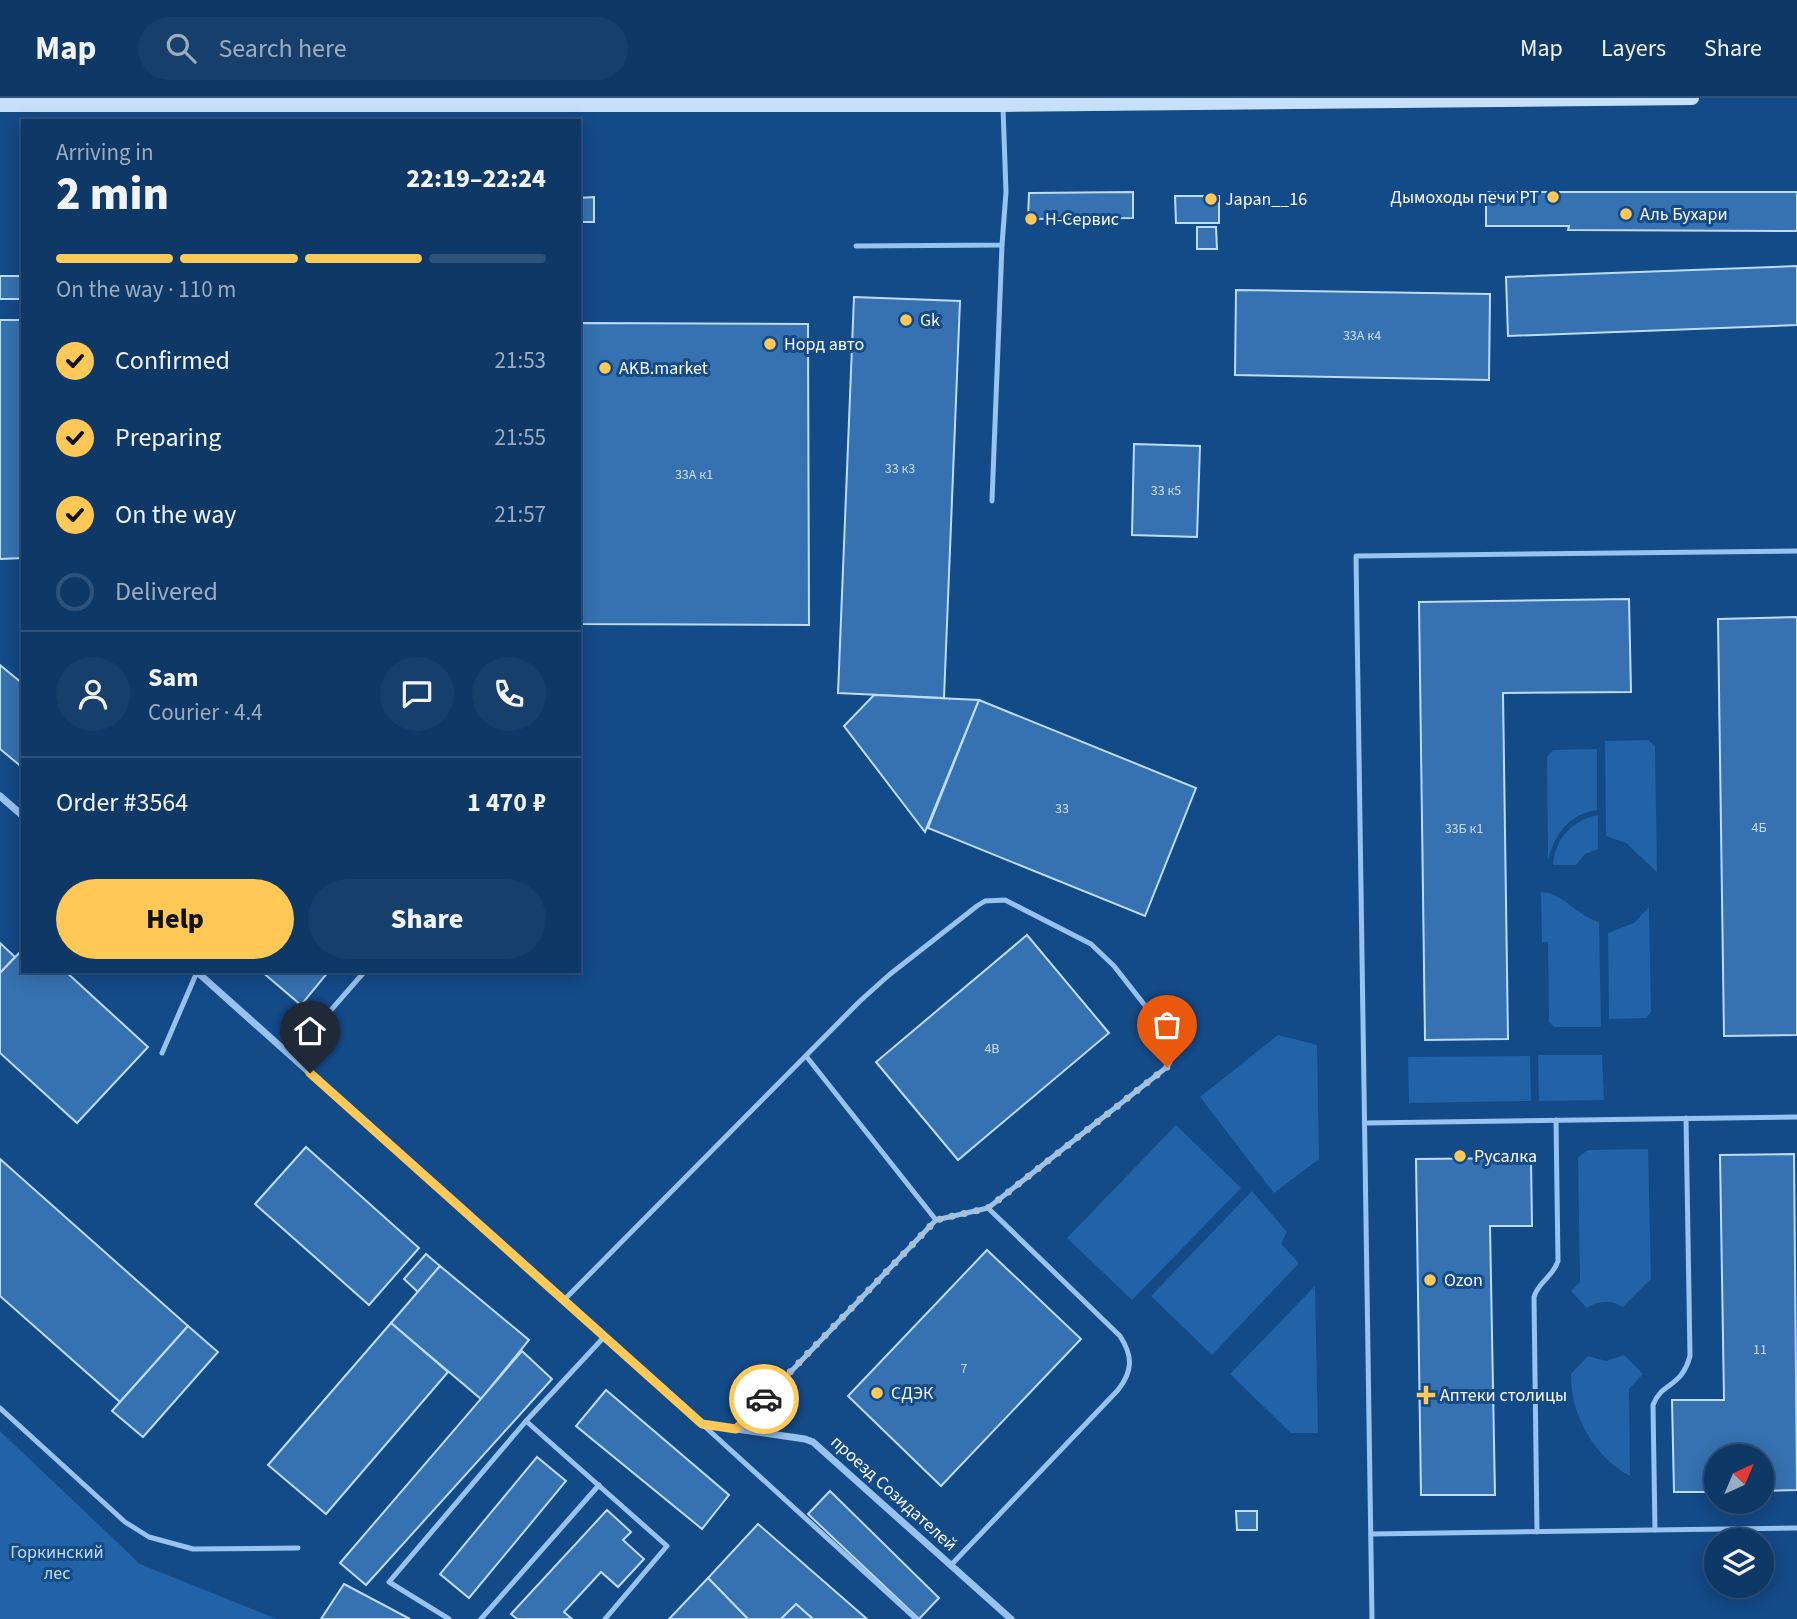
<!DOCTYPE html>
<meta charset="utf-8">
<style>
body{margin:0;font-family:"Source Sans 3",sans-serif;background:#173f6c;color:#f1f3f6;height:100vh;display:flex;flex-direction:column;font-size:26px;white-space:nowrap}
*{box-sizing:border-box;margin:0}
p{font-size:23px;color:#9bacbf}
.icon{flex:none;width:38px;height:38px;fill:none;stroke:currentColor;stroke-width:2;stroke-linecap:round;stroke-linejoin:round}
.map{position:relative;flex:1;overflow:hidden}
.drawer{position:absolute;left:21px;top:21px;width:560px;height:854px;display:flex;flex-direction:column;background:#0e3866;border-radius:0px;box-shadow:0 4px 18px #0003,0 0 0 2px #2e527a}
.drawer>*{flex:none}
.needle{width:46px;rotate:44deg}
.tools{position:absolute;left:1704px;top:1346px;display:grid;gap:14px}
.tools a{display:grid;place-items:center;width:70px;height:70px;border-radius:50%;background:#0e3866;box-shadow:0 4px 18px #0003,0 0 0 2px #2e527a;font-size:35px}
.pin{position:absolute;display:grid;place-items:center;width:60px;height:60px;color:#fff;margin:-72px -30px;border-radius:50% 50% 50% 0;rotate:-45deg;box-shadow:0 0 7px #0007}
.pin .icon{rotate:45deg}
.courier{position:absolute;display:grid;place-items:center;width:70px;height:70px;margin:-35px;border:5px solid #ffc857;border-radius:50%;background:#fff;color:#222;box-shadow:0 2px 9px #0007}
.headline em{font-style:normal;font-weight:800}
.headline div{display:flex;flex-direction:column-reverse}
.headline{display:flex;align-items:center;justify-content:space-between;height:119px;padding:0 35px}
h1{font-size:46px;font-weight:800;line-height:52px}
.bar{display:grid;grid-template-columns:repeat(4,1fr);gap:10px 7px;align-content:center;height:84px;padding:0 35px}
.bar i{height:9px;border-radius:5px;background:#2e527a}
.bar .current{background:#ffc857}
.bar p{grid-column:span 4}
.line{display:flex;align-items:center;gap:18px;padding:0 35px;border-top:2px solid #2e527a}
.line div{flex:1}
.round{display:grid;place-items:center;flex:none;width:74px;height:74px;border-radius:37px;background:#173f6c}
ol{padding:0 35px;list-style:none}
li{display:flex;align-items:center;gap:21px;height:77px}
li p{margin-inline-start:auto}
li .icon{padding:7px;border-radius:50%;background:#ffc857;color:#111;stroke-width:4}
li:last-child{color:#9bacbf}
li i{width:38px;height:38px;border:4px solid #2e527a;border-radius:50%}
.button{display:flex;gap:14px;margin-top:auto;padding:14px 35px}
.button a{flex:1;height:80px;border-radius:42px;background:#ffc857;color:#111;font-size:28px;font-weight:800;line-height:80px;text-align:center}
.button a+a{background:#173f6c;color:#f1f3f6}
header{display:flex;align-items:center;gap:42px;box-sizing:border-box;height:98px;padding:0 35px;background:#0e3866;border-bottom:2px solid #2e527a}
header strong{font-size:33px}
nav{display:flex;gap:38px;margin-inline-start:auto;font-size:24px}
.search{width:490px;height:63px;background:#173f6c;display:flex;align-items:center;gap:18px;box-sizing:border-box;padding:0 24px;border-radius:38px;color:#9bacbf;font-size:26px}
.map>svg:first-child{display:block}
</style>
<header>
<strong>Map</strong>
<div class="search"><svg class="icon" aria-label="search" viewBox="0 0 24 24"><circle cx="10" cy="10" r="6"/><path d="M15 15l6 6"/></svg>Search here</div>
<nav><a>Map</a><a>Layers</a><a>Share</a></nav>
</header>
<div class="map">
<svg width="1797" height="1521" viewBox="0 0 1797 1521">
<rect width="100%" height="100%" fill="#134a88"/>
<g fill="#2262a6">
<polygon points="1648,642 1655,648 1657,774 1626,745 1606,738 1605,643"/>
<path d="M1597,651V712C1569,716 1555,736 1548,762L1547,659L1553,652Z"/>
<path d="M1598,717V751L1585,756L1576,767H1553C1555,741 1571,723 1598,717Z"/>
<path d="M1541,794C1564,795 1577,818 1599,824L1601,929H1554L1549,924L1548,844H1542Z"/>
<polygon points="1649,809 1651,914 1646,920 1609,921 1608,835 1634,825"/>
<polygon points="1278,937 1317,947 1319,1061 1274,1095 1200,999"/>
<polygon points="1538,957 1602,957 1604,1002 1539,1003"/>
<polygon points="1530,958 1531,1003 1409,1005 1408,959"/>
<polygon points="1176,1027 1241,1090 1132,1202 1067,1140"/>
<path d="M1648,1051L1651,1181L1623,1209C1611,1202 1599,1202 1587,1210L1571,1193L1580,1184L1578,1059L1588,1052Z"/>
<polygon points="1252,1093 1287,1134 1281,1146 1299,1165 1212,1257 1151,1198"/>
<polygon points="1315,1188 1318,1335 1291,1335 1230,1276"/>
<path d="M1624,1257L1643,1276L1629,1291L1630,1378C1594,1359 1570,1316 1571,1276L1588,1258L1606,1263Z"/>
<polygon points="0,1333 140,1466 277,1521 0,1521"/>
</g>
<g fill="#3672b1" stroke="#bedcfc" stroke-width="2">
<polygon points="1133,94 1133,120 1028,121 1029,95"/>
<polygon points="1486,94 1797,94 1797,133 1568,132 1569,128 1486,128"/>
<polygon points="1175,98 1219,98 1219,125 1176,125"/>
<polygon points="594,99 594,124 579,124 579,100"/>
<polygon points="1197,129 1216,129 1217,151 1197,151"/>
<polygon points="1797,168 1797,227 1508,238 1506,179"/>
<rect x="0" y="178" width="23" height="23"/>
<polygon points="1236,192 1490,196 1489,282 1235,277"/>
<polygon points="854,199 960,203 944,600 838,595"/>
<polygon points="0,222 23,222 23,460 0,461"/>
<polygon points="579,225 808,226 809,527 579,526"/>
<polygon points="1134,346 1200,348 1197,439 1132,437"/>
<polygon points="1629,501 1631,594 1503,595 1508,941 1425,942 1419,504"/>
<polygon points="1797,519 1797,937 1724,938 1718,521"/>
<polygon points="0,567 23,586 23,670 0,651"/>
<polygon points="874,597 979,602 925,734 844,628"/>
<polygon points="979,602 1196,690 1145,818 928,730"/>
<polygon points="1027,837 1109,935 958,1062 876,964"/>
<polygon points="0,845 15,859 0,875"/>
<polygon points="23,851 23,873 65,873 148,949 77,1025 0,955 0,875"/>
<polygon points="261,873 329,873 301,907"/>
<polygon points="306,1049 419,1150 369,1207 255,1106"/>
<polygon points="1794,1056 1797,1392 1762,1393 1762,1358 1717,1358 1717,1394 1674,1394 1672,1302 1724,1302 1720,1057"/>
<polygon points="1531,1060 1532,1128 1490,1128 1495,1397 1421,1397 1416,1061"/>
<polygon points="0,1061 188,1228 120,1304 0,1198"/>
<polygon points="987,1152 1081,1241 941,1388 848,1298"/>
<polygon points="426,1156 440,1168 418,1194 404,1181"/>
<polygon points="440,1168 529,1242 481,1301 391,1225"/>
<polygon points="391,1225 448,1274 326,1416 268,1367"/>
<polygon points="188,1228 218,1254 143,1339 112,1313"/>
<polygon points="522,1253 552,1281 366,1487 340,1465"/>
<polygon points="606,1292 729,1397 702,1431 576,1328"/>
<polygon points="537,1359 566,1383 469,1500 440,1476"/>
<polygon points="830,1393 939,1500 919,1521 808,1416"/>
<polygon points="607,1412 631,1434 623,1442 644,1461 618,1489 601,1474 564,1514 572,1521 517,1521 511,1516"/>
<polygon points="1236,1413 1257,1413 1257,1432 1237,1432"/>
<polygon points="758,1426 867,1521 813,1521 796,1506 781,1521 748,1521 708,1480"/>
<polygon points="708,1480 748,1521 669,1521"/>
<polygon points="344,1486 410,1521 321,1521"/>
<polygon points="796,1506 813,1521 781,1521"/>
</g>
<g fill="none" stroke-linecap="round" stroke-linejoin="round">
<g stroke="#98c3f0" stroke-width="5">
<polyline points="856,148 1002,147 1006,94 1003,10"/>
<polyline points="992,403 1002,147"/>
<polyline points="162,955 197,874"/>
<polyline points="291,958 365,873"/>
<polyline points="806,958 936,1122"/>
<polyline points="1365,1025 1797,1019"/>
<path d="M563,1203L860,903L889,877L977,808L985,803L1005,802L1091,846L1114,868L1169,938C1174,949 1174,959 1167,969L988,1110L1120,1238C1133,1258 1133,1273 1118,1292L951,1467"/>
<polyline points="0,1310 125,1424 149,1439 193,1451 298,1450"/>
<polyline points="526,1323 667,1448 605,1521"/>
<polyline points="702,1326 916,1521"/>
<polyline points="736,1331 936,1122 988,1110"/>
<path d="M1655,1432L1653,1307C1662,1283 1681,1291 1690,1258L1686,1020"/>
<path d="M1537,1434L1534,1199C1538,1184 1553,1179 1558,1163L1556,1022"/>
<polyline points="1371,1436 1797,1430"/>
<polyline points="449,1521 389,1484 526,1323 605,1238"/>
<polyline points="481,1521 599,1387"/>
<polyline points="1372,1521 1356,458 1797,453"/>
</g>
<g stroke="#98c3f0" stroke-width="7">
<polyline points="0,698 23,718"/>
<polyline points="196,873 702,1326 805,1341 813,1344 1011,1521"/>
</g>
<polyline stroke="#c6dffb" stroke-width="14" points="0,7 1003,7 1692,0"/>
</g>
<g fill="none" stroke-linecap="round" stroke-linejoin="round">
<polyline stroke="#acc0d5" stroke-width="7" stroke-dasharray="0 12.6" points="764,1301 936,1122 988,1110 1167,969"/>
<polyline stroke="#ffc857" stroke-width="9" points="310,975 702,1326 736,1331 764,1301"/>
</g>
<g fill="#ffc857" stroke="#134a88" stroke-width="2.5">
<circle cx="1553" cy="99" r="7"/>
<circle cx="1211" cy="101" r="7"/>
<circle cx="1626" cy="116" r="7"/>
<circle cx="1031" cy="121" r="7"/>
<circle cx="906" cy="222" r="7"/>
<circle cx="770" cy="246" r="7"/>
<circle cx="605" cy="270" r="7"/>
<circle cx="1460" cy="1058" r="7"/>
<circle cx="1430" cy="1182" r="7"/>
<circle cx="877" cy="1295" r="7"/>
<path d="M1422.5 1286.5h7v7h7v7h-7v7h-7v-7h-7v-7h7z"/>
</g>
<g text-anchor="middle" stroke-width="6" stroke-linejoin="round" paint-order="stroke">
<g font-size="14" fill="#cddcec">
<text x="1362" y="242">33А к4</text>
<text x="900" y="375">33 к3</text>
<text x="694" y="381">33А к1</text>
<text x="1166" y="397">33 к5</text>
<text x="1062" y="715">33</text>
<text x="1759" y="734">4Б</text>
<text x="1464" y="735">33Б к1</text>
<text x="992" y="955">4В</text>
<text x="1760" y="1256">11</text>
<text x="964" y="1275">7</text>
</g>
<g font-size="18" fill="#fff" stroke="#134a88" text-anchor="start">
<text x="1539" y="105" text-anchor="end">Дымоходы печи РТ</text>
<text x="1225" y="107">Japan__16</text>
<text x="1640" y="122">Аль Бухари</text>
<text x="1045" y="127">Н-Сервис</text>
<text x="920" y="228">Gk</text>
<text x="784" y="252">Норд авто</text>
<text x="619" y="276">AKB.market</text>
<text x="1474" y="1064">Русалка</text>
<text x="1444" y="1188">Ozon</text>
<text x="891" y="1301">СДЭК</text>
<text x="1440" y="1303">Аптеки столицы</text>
</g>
<g font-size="18" fill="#fff" stroke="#134a88">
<text transform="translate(894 1395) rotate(42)" y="6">проезд Созидателей</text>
</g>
<g font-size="18" fill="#bedcfc" stroke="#134a88">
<text x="57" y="1460">Горкинский<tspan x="57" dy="21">лес</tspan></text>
</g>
</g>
</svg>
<div class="tools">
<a><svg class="needle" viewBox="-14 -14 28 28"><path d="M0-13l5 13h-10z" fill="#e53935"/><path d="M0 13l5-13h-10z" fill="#9bacbf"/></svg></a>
<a><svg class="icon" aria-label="layers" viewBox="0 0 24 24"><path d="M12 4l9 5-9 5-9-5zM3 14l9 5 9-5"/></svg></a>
</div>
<div class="pin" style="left:1167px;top:969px;background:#ea580c"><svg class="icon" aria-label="bag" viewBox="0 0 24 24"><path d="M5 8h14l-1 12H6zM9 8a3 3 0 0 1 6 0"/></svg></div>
<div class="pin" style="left:310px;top:975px;background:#1f2937"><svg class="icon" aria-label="home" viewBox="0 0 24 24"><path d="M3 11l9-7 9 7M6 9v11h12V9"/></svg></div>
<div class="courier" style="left:764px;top:1301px"><svg class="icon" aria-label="car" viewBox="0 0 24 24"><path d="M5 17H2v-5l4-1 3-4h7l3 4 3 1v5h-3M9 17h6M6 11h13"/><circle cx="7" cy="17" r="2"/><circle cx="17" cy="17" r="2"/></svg></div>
<section class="drawer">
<div class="headline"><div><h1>2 min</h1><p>Arriving in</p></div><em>22:19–22:24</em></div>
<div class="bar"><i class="current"></i><i class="current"></i><i class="current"></i><i></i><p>On the way · 110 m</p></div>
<ol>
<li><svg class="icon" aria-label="check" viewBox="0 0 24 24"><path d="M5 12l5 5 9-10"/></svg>Confirmed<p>21:53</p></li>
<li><svg class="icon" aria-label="check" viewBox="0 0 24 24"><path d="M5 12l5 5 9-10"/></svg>Preparing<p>21:55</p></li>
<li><svg class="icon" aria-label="check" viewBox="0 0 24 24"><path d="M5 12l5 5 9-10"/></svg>On the way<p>21:57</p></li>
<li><i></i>Delivered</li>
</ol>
<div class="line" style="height:126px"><a class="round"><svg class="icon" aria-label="person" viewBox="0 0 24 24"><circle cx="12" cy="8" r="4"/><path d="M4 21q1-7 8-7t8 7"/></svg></a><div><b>Sam</b><p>Courier · 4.4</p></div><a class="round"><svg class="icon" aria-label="chat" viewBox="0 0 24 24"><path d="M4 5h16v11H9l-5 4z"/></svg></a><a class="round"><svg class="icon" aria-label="phone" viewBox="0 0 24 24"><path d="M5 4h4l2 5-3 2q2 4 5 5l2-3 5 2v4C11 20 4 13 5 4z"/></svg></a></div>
<div class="line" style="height:91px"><div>Order #3564</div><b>1 470 ₽</b></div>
<div class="button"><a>Help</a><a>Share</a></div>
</section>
</div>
